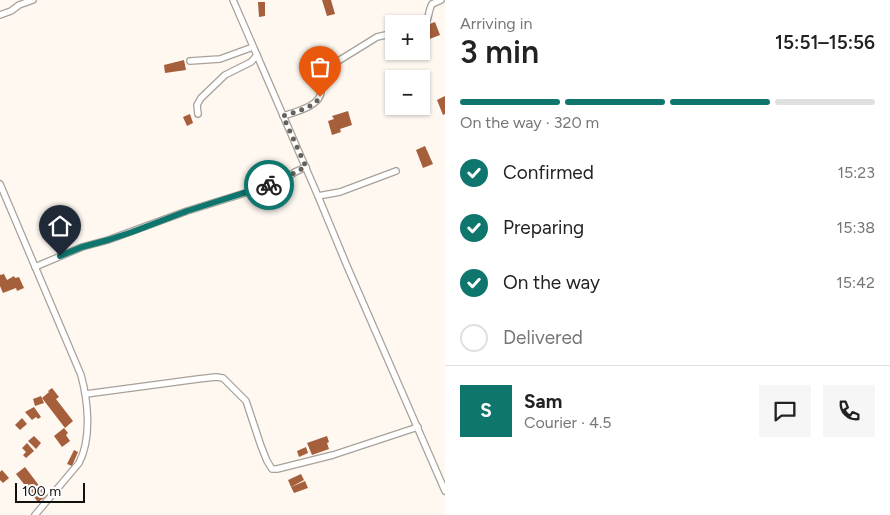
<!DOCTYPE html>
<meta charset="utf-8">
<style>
body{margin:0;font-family:Figtree,sans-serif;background:#f6f6f6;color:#222;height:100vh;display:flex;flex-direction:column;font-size:19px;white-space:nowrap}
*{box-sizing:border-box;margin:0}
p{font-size:16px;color:#767676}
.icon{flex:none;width:28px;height:28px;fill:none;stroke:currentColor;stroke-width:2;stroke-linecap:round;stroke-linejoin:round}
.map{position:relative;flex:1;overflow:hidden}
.details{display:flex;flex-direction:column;background:#fff;width:445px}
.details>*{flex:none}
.fabs{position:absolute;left:385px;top:15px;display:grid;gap:10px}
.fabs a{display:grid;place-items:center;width:45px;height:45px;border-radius:0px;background:#fff;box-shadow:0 1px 4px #0004;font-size:25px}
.scale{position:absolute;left:15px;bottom:12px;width:70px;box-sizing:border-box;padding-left:5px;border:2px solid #13110e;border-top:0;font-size:14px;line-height:18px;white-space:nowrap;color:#13110e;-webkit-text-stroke:4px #fff;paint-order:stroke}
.pin{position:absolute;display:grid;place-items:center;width:42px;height:42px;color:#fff;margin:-51px -21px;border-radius:50% 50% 50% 0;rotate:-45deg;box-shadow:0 0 5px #0007}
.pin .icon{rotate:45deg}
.courier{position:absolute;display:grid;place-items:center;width:50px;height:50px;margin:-25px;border:4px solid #0f766e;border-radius:50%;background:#fff;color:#222;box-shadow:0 1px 6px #0007}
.overview em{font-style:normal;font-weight:600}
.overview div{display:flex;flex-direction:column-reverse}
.overview{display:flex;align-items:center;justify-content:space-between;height:85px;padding:0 15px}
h1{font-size:32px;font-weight:600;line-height:38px}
.bar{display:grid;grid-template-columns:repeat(4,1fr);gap:8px 5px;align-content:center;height:60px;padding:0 15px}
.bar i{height:6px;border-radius:4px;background:#e0e0e0}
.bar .active{background:#0f766e}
.bar p{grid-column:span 4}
.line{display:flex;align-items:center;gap:12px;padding:0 15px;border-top:1px solid #e0e0e0}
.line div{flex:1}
.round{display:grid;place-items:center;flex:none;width:52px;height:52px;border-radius:0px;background:#f6f6f6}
ol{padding:0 15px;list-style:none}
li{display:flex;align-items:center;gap:15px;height:55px}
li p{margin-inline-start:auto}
li .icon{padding:5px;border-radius:50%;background:#0f766e;color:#fff;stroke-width:4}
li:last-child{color:#767676}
li i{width:28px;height:28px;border:2px solid #e0e0e0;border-radius:50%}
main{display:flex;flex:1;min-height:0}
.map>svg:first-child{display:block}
</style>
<main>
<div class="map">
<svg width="445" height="515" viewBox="0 0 445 515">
<rect width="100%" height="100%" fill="#fef8f1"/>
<g fill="#a65f3b">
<polygon points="322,0 331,0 335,14 327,16"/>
<polygon points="258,2 265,2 265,16 259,17"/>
<polygon points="435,22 440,35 427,40 421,27"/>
<polygon points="184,60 186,70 165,73 164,65"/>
<polygon points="445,96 445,114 443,115 437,100"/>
<polygon points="348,111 352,125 340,129 341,132 332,135 328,121 334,119 332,116"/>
<polygon points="190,114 193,123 187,126 183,117"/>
<polygon points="425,146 433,164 423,168 416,150"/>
<polygon points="4,274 7,280 14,276 15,278 19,277 24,288 17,291 16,288 3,293 0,286 0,275"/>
<polygon points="52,388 59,397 56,399 73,421 65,428 42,398 49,392 48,391"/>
<polygon points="41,396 44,403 35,406 33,399"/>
<polygon points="34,407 41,417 38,419 36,417 32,420 25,412"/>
<polygon points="22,418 27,424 20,430 15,425"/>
<polygon points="64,428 68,433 66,435 70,441 62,447 54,436"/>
<polygon points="34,436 41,443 36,449 28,441"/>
<polygon points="327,436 329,442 327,443 329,449 312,455 307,443"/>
<polygon points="27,443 34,451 26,458 23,455 26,452 22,448"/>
<polygon points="306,447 308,453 299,457 297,451"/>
<polygon points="74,450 78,452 72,466 67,464"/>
<polygon points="25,467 47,496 38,502 16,474"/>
<polygon points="2,470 9,478 3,483 0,480 0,472"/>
<polygon points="301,474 304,480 291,487 288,480"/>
<polygon points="305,481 308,488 294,493 291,487"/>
</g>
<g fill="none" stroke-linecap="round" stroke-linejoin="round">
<defs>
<g id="minor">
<polyline points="233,0 318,196 347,266 445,491"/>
<polyline points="0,15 11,11 19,5 33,0"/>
<path d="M421,29C430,22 427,13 432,4L441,0"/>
<polyline points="190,61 220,59 253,47"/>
<polyline points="198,114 197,105 201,98 225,75 251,62 257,55"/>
<path d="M283,116C295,112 322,106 321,90C321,82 318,78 322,71L377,37L394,33"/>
<path d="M0,184L81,375C88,401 92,438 79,463L35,515"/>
<polyline points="318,196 340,192 396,171"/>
<polyline points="35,267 82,247 108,240 187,211 274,184 287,178 295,172 306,167"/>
<polyline points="86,394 198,379 216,377 223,378 246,401 261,446 267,461 272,469 277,469 333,455 418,427"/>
</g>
</defs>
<use href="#minor" stroke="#a7a19a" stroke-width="8"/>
<use href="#minor" stroke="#fff" stroke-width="5.5"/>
</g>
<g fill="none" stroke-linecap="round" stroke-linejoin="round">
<path stroke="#65625d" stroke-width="5" stroke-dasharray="0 9" d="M269,185L287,178L295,172L306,167L283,116C295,112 313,108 320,97"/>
<polyline stroke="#0f766e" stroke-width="6" points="60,256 82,247 108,240 132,232 187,211 269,185"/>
</g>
</svg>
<div class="fabs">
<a>+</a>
<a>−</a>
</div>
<div class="scale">100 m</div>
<div class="pin" style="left:320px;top:97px;background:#ea580c"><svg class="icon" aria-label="bag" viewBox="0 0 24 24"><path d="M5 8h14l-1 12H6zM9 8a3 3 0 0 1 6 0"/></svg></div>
<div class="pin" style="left:60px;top:256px;background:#1f2937"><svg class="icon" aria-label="home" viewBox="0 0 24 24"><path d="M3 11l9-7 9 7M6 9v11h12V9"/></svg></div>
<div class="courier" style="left:269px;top:185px"><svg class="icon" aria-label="bike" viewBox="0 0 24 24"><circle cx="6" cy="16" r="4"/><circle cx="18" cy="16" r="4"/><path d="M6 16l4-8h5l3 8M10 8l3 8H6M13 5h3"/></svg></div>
</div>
<section class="details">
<div class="overview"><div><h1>3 min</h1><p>Arriving in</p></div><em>15:51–15:56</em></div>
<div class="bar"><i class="active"></i><i class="active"></i><i class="active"></i><i></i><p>On the way · 320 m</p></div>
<ol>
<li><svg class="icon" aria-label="check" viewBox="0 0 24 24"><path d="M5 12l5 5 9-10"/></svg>Confirmed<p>15:23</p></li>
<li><svg class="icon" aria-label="check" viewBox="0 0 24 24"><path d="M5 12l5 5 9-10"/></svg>Preparing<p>15:38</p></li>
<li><svg class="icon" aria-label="check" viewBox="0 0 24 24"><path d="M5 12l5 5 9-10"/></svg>On the way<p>15:42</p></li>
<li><i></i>Delivered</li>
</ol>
<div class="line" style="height:90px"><b class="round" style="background:#0f766e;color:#fff">S</b><div><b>Sam</b><p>Courier · 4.5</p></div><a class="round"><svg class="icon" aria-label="chat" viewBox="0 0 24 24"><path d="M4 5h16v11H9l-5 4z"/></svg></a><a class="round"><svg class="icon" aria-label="phone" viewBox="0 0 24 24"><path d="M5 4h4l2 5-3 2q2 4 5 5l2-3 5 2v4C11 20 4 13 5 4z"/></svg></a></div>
</section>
</main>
